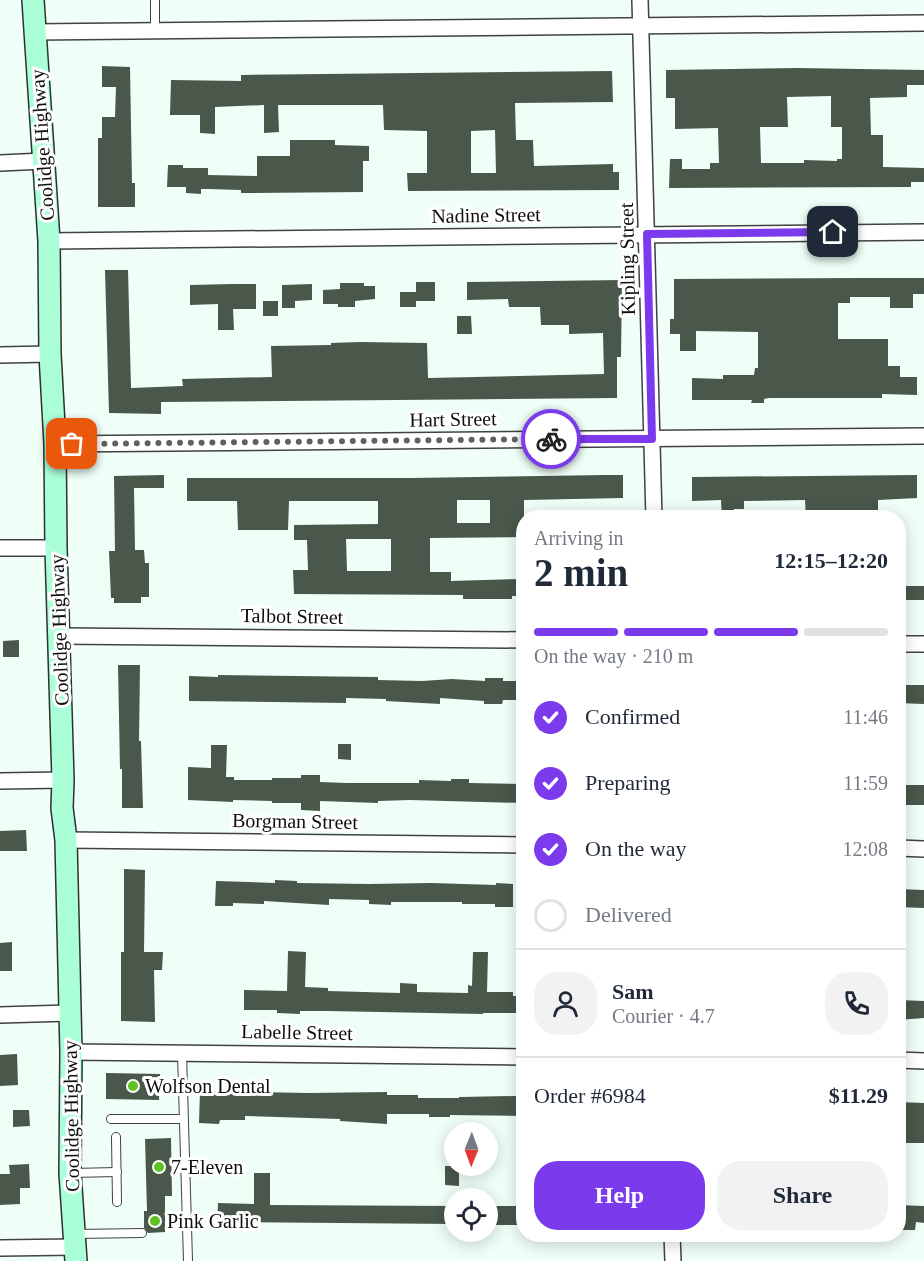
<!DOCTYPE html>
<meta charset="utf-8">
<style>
body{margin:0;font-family:Georgia,serif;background:#f2f2f3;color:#1f2937;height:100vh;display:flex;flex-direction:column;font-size:22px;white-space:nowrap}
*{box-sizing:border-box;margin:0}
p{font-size:20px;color:#747a83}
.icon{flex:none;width:33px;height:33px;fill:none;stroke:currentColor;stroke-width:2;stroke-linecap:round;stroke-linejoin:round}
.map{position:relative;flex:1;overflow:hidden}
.drawer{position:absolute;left:516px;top:510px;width:390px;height:732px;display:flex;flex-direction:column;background:#fff;border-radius:24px;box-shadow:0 3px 15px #0003}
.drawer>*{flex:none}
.needle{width:39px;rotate:181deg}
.buttons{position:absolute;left:444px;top:1122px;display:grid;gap:12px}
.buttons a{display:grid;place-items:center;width:54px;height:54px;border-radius:50%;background:#fff;box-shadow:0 3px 15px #0003;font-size:30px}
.pin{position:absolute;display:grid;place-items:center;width:51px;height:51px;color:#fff;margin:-26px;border-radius:12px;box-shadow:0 3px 9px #0006}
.courier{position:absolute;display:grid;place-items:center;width:60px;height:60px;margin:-30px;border:4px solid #7c3aed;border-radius:50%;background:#fff;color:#222;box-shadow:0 2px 8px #0007}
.headline em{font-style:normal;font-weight:700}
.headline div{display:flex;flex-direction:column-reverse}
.headline{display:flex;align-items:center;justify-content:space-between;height:102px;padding:0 18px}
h1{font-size:39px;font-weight:700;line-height:45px}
.bar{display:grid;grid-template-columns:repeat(4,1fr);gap:9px 6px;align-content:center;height:72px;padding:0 18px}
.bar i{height:8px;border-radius:4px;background:#e0e1e3}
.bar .active{background:#7c3aed}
.bar p{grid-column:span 4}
.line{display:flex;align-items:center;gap:15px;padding:0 18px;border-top:2px solid #e0e1e3}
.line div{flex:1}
.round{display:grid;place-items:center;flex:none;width:63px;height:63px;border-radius:24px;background:#f2f2f3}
ol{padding:0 18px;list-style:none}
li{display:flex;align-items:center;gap:18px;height:66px}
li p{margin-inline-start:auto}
li .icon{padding:6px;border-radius:50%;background:#7c3aed;color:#fff;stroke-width:4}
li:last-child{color:#747a83}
li i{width:33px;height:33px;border:3px solid #e0e1e3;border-radius:50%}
.action{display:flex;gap:12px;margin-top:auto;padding:12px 18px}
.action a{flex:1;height:69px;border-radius:24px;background:#7c3aed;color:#fff;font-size:24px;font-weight:700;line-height:69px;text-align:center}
.action a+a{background:#f2f2f3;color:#1f2937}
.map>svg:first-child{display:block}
</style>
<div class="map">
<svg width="924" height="1261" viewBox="0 0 924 1261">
<rect width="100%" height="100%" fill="#effff7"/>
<g fill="#4a574b" fill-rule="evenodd">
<polygon points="102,66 130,67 132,183 135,183 135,207 98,207 98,138 102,138 102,117 115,117 116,87 102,87"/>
<path d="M798,68L924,70V85H907V97L870,98L871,135H883V167L924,168V182H911V187L669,188L670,159H682V169H710V163H719L718,128L675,129V98H666V70ZM831,96V127H842V159H837V161L804,160V163H761L760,127H788L787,97Z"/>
<path d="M612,71L613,102L515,103L516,140H533L534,166L613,164V172H619V190L408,191L407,173H427V131L384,130L383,105H278L279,132L264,133V105L215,107V134L200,133V115H170L171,80L241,81V75ZM495,130L496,173H471V131Z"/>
<polygon points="290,140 335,140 335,145 369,146 369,161 363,161 363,192 241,193 241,190 208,189 201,189 201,194 186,193 186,187 167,187 168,165 183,165 183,168 208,168 208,175 257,176 257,156 290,156"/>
<polygon points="105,270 128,270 131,388 183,386 182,379 272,377 271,346 331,345 331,343 360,342 427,343 428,378 604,374 603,333 569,334 569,325 541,325 540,307 509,307 508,299 467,300 467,282 622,280 621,357 617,357 617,398 161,402 161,414 109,413"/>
<polygon points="859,278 924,278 924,294 913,294 913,308 890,308 890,297 850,297 850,303 838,303 838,339 888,339 888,366 900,366 900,377 917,377 917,395 882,394 882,398 769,398 764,399 764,403 751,403 752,400 692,400 692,378 723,379 723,375 754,375 755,368 758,368 758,332 696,331 696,351 680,351 680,334 670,334 670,319 674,319 674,279"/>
<rect x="416" y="282" width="19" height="19"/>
<polygon points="340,283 364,283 364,286 375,286 375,299 355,301 355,307 338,307 338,304 323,304 323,290 340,289"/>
<polygon points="233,284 256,284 256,309 233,309 234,330 218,330 218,304 190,305 190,285"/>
<polygon points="312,284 312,300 295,301 295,308 282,308 282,285"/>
<rect x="400" y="292" width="16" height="15"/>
<rect x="263" y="301" width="15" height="15"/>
<polygon points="457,316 471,316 472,334 457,334"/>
<polygon points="164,475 164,488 134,488 135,550 144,550 145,563 149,563 149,597 141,597 141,603 114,603 114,598 111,598 109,551 115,551 114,476"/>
<path d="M605,475H623V498L524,500V537L430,538V572H451V581L520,579V596H512V599H463V595L294,594L293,570H308L307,540H294V525L378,524V501H289L288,530H238L237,501H187V478H411ZM457,500H490V523H457ZM346,539H391V571H347Z"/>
<polygon points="917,475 917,498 878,500 878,518 806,518 805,500 744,501 744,509 734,509 734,518 722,518 721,500 692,501 692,477"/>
<rect x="898" y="586" width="26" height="14"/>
<polygon points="19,640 19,657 3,657 3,641"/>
<polygon points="118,665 140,665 139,741 141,741 143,808 122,808 122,769 120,769"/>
<polygon points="218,675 378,677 378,680 422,681 452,679 485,681 485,678 503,678 503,681 524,681 524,700 503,700 502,704 484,704 484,701 440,698 440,704 386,701 386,699 346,698 346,703 189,701 189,676 218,677"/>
<polygon points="898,685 924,685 924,704 898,703"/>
<polygon points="338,744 351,744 351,760 338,759"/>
<polygon points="211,745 227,745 226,777 234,777 234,780 272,780 272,778 301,778 301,775 320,775 320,782 347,783 419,783 419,780 451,781 451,779 469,779 469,783 524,784 524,803 410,800 378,801 378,803 320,801 320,811 301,810 301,803 272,803 272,801 233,800 233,802 188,800 188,767 211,768"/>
<rect x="898" y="785" width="26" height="20"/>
<polygon points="26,830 27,851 0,851 0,831"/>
<polygon points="124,869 145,870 144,952 163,952 162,970 154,970 155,1022 121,1021 121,952 124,952"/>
<polygon points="275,880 297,881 297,883 369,884 431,883 496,885 496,883 513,884 513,907 495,907 495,904 462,904 462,902 391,902 391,905 369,904 369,900 329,899 329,905 264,901 264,904 233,903 233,906 215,906 216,881 275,883"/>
<polygon points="898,889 924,890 924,908 898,907"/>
<polygon points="12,942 12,971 0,971 0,943"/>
<polygon points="288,951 306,952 305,987 328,988 328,991 400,993 400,983 417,984 417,992 468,993 468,985 472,986 473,952 488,952 487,992 513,992 513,996 524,996 524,1013 483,1013 483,1014 327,1011 300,1011 300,1014 277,1013 277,1010 244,1010 244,990 287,991"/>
<polygon points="898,1000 924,1001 924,1018 898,1020"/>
<polygon points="17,1054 18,1085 0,1086 0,1055"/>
<polygon points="106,1073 160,1074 159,1100 106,1099"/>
<polygon points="200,1091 309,1093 387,1092 387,1095 418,1095 418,1098 459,1098 459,1097 515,1096 524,1097 524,1116 450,1115 450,1117 429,1117 429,1114 387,1114 387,1124 340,1121 340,1119 245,1116 245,1120 220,1120 219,1124 199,1123"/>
<polygon points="898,1102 924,1103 924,1143 898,1143"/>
<polygon points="13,1110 29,1110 30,1126 13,1127"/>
<polygon points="171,1138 172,1196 165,1196 165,1232 148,1233 144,1228 144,1211 147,1211 145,1139"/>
<polygon points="29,1164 30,1188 20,1188 20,1204 0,1205 0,1174 10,1174 9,1165"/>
<polygon points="445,1166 459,1166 459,1186 445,1185"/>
<polygon points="254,1173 270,1173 270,1205 454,1206 454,1224 217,1222 218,1203 254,1204"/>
<polygon points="898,1205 924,1206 924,1223 916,1222 915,1230 898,1230"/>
<rect x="496" y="1206" width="21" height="19"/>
</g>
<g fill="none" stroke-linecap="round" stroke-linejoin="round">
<defs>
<g id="service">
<polyline points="155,0 155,29"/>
<polyline points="182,1053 188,1261"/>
<polyline points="111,1119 183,1119"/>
<polyline points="116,1137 117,1202"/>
<polyline points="72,1173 117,1172"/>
<polyline points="76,1234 142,1233"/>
</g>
<g id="minor">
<polyline points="640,0 654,518"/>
<polyline points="34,32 924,23"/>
<polyline points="0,163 44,161"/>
<polyline points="49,241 924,232"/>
<polyline points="0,355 50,354"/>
<polyline points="55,444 924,436"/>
<polyline points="0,548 56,548"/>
<polyline points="60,636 524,640"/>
<polyline points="898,644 924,644"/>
<polyline points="0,781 63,780"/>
<polyline points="66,840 524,845"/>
<polyline points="898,848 924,849"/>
<polyline points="0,1015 69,1013"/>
<polyline points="71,1052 524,1057"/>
<polyline points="898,1060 924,1061"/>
<polyline points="672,1234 673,1261"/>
<polyline points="0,1248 75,1247"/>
</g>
<polyline id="secondary" points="33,0 49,241 50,354 55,444 56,548 63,780 62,808 66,840 71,1052 70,1173 76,1261"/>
</defs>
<use href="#service" stroke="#414141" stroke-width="10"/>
<use href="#minor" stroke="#414141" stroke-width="18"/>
<use href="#secondary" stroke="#303030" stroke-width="24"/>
<use href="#service" stroke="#fff" stroke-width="8"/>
<use href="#minor" stroke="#fff" stroke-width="15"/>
<use href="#secondary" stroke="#aaffd9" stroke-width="21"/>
</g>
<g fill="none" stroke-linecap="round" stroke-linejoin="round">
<polyline stroke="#5d6260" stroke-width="6" stroke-dasharray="0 10.8" points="72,444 551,439"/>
<polyline stroke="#7c3aed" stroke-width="8" points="551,439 652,439 647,234 833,232"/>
</g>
<g fill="#60c222" stroke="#fff" stroke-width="2">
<circle cx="133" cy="1086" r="6"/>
<circle cx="159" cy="1167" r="6"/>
<circle cx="155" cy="1221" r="6"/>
</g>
<g text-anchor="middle" stroke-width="6" stroke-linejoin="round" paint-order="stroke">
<g font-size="20" fill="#0e0e0e" stroke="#fff">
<text transform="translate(42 145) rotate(-94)" y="7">Coolidge Highway</text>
<text transform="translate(486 215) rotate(-1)" y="7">Nadine Street</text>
<text transform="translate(627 259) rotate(-91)" y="7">Kipling Street</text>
<text transform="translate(453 419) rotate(-1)" y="7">Hart Street</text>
<text transform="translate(292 616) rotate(1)" y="7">Talbot Street</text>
<text transform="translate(59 630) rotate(-92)" y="7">Coolidge Highway</text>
<text transform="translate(295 821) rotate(1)" y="7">Borgman Street</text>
<text transform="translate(297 1032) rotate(1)" y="7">Labelle Street</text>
<text transform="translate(71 1116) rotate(-91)" y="7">Coolidge Highway</text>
</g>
<g font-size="20" fill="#0e0e0e" stroke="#fff" text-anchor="start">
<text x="145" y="1093">Wolfson Dental</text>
<text x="171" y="1174">7-Eleven</text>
<text x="167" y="1228">Pink Garlic</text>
</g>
</g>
</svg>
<div class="buttons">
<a><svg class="needle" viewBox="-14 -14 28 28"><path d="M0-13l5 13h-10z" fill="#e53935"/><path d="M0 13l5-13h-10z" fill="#747a83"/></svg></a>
<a><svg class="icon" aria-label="locate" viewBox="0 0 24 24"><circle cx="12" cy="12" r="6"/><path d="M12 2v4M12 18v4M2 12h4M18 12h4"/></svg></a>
</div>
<div class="pin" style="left:72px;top:444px;background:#ea580c"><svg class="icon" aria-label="bag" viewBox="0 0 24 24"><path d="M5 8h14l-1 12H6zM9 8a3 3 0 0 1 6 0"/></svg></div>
<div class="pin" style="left:833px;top:232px;background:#1f2937"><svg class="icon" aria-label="home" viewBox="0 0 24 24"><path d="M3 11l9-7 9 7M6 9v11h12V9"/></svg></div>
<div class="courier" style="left:551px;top:439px"><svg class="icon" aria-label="bike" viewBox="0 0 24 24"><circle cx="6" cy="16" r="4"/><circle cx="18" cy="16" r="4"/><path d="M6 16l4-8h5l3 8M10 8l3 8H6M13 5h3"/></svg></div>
<section class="drawer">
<div class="headline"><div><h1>2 min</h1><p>Arriving in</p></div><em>12:15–12:20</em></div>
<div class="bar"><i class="active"></i><i class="active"></i><i class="active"></i><i></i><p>On the way · 210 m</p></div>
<ol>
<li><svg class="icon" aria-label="check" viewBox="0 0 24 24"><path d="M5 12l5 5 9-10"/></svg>Confirmed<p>11:46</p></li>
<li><svg class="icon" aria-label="check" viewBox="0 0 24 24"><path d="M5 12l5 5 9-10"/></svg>Preparing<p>11:59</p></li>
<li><svg class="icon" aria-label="check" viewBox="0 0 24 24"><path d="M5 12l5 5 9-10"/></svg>On the way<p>12:08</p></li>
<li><i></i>Delivered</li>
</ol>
<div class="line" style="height:108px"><a class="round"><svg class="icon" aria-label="person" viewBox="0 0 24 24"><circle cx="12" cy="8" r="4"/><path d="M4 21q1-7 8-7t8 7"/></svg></a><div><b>Sam</b><p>Courier · 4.7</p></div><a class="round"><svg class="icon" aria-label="phone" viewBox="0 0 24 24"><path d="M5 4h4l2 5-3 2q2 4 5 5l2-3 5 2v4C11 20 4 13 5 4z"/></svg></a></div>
<div class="line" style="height:78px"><div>Order #6984</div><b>$11.29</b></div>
<div class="action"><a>Help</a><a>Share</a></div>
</section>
</div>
